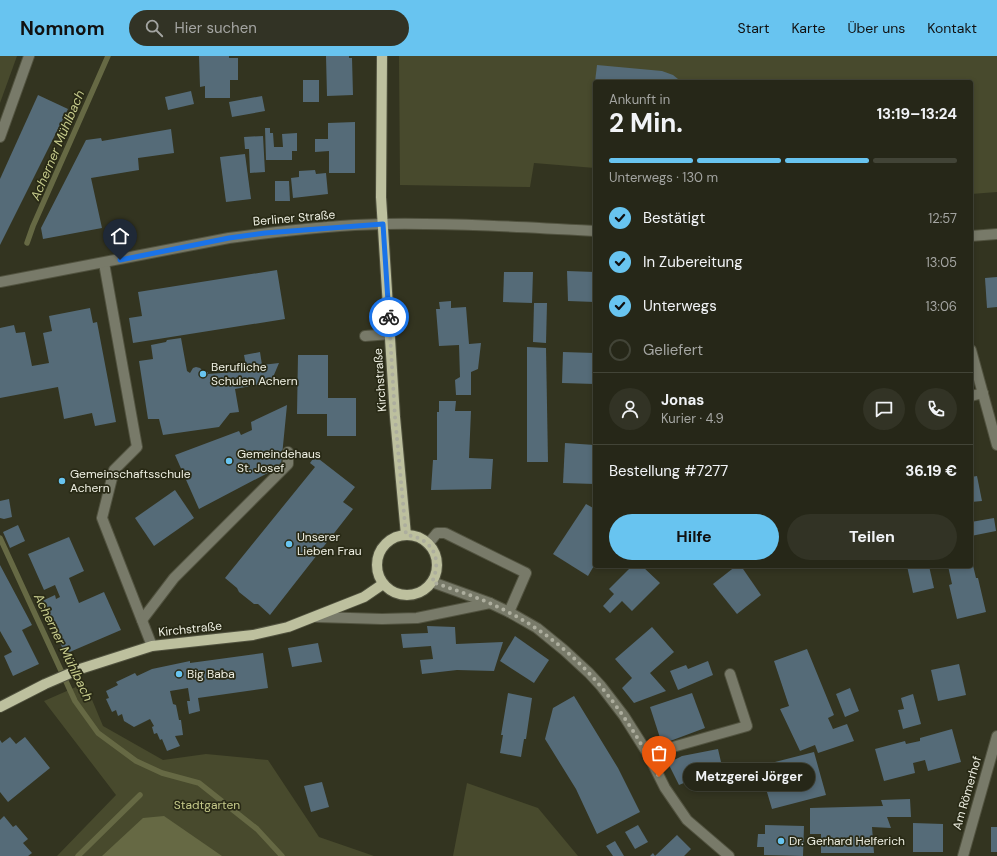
<!DOCTYPE html>
<html lang="de">
<meta charset="utf-8">
<style>
body{margin:0;font-family:"DM Sans",sans-serif;background:#323325;color:#f1f3f6;height:100vh;display:flex;flex-direction:column;font-size:15px;white-space:nowrap}
*{box-sizing:border-box;margin:0}
p{font-size:13px;color:#a4a5a2}
.icon{flex:none;width:22px;height:22px;fill:none;stroke:currentColor;stroke-width:2;stroke-linecap:round;stroke-linejoin:round}
.map{position:relative;flex:1;overflow:hidden}
.panel{position:absolute;left:593px;top:24px;width:380px;height:488px;display:flex;flex-direction:column;background:#262718;border-radius:4px;box-shadow:0 2px 6px #0003,0 0 0 1px #424437}
.panel>*{flex:none}
.pin{position:absolute;display:grid;place-items:center;width:34px;height:34px;color:#fff;margin:-41px -17px;border-radius:50% 50% 50% 0;rotate:-45deg;box-shadow:0 0 4px #0007}
.pin .icon{rotate:45deg}
.courier{position:absolute;display:grid;place-items:center;width:40px;height:40px;margin:-20px;border:3px solid #1a73e8;border-radius:50%;background:#fff;color:#222;box-shadow:0 1px 5px #0007}
.bubble{position:absolute;height:28px;border-radius:14px;background:#262718;box-shadow:0 2px 6px #0003,0 0 0 1px #424437;font-size:13px;font-weight:700;line-height:28px;text-align:center}
.headline em{font-style:normal;font-weight:700}
.headline div{display:flex;flex-direction:column-reverse}
.headline{display:flex;align-items:center;justify-content:space-between;height:68px;padding:0 16px}
h1{font-size:26px;font-weight:700;line-height:30px}
.bar{display:grid;grid-template-columns:repeat(4,1fr);gap:6px 4px;align-content:center;height:48px;padding:0 16px}
.bar i{height:5px;border-radius:3px;background:#424437}
.bar .on{background:#68c4f0}
.bar p{grid-column:span 4}
.line{display:flex;align-items:center;gap:10px;padding:0 16px;border-top:1px solid #424437}
.line div{flex:1}
.round{display:grid;place-items:center;flex:none;width:42px;height:42px;border-radius:21px;background:#323325}
ol{padding:0 16px;list-style:none}
li{display:flex;align-items:center;gap:12px;height:44px}
li p{margin-inline-start:auto}
li .icon{padding:4px;border-radius:50%;background:#68c4f0;color:#111;stroke-width:4}
li:last-child{color:#a4a5a2}
li i{width:22px;height:22px;border:2px solid #424437;border-radius:50%}
.button{display:flex;gap:8px;margin-top:auto;padding:8px 16px}
.button a{flex:1;height:46px;border-radius:24px;background:#68c4f0;color:#111;font-size:16px;font-weight:700;line-height:46px;text-align:center}
.button a+a{background:#323325;color:#f1f3f6}
header{display:flex;align-items:center;gap:24px;box-sizing:border-box;height:56px;padding:0 20px;background:#68c4f0;color:#111}
header strong{font-size:19px}
nav{display:flex;gap:22px;margin-inline-start:auto;font-size:14px}
.search{width:280px;height:36px;background:#323325;display:flex;align-items:center;gap:10px;box-sizing:border-box;padding:0 14px;border-radius:22px;color:#a4a5a2;font-size:15px}
.map>svg:first-child{display:block}
</style>
<header>
<strong>Nomnom</strong>
<div class="search"><svg class="icon" aria-label="search" viewBox="0 0 24 24"><circle cx="10" cy="10" r="6"/><path d="M15 15l6 6"/></svg>Hier suchen</div>
<nav><a>Start</a><a>Karte</a><a>Über uns</a><a>Kontakt</a></nav>
</header>
<div class="map">
<svg width="997" height="800" viewBox="0 0 997 800">
<rect width="100%" height="100%" fill="#333420"/>
<g fill="#484a2d">
<polygon points="0,0 17,0 0,47"/>
<polygon points="399,0 997,0 997,136 971,138 971,26 595,26 595,112 534,107 530,131 400,129"/>
<polygon points="85,627 103,670 163,704 206,698 268,704 319,781 374,800 57,800 116,739 44,645"/>
<polygon points="467,727 538,752 578,800 453,800"/>
</g>
<polygon fill="#666944" points="164,760 222,800 102,800 143,762"/>
<g fill="none" stroke-linecap="round" stroke-linejoin="round">
<g stroke="#666944" stroke-width="5.5">
<polyline points="27,187 33,170 108,0"/>
<polyline points="0,482 75,645 98,677 136,705 162,717 199,727 257,773 282,800"/>
<polyline points="78,800 140,739"/>
</g>
</g>
<g fill="#556b78">
<polygon points="199,0 229,0 229,2 238,2 238,24 230,24 230,42 205,42 205,30 200,31"/>
<polygon points="326,0 349,0 349,2 352,2 353,39 327,40"/>
<polygon points="597,9 662,15 673,19 678,23 680,26 595,26"/>
<rect x="303" y="24" width="16" height="22"/>
<polygon points="191,35 194,48 168,54 165,41"/>
<polygon points="38,39 68,53 0,189 0,123"/>
<polygon points="262,40 265,55 232,61 229,46"/>
<polygon points="355,66 355,117 329,117 329,95 315,96 315,83 328,83 328,67"/>
<polygon points="265,72 270,72 270,77 273,77 274,91 283,91 282,78 297,77 297,95 292,95 292,104 266,104"/>
<polygon points="171,73 174,97 138,102 139,114 91,122 102,172 43,183 41,172 86,84 101,82 102,85"/>
<polygon points="263,80 265,116 250,117 249,93 245,93 244,81"/>
<polygon points="245,98 251,143 226,146 220,101"/>
<polygon points="315,114 316,118 326,117 328,138 293,142 291,122 299,121 299,115"/>
<polygon points="275,125 289,125 290,145 275,145"/>
<polygon points="277,214 285,263 133,287 129,262 142,260 138,236"/>
<polygon points="567,215 595,216 595,246 568,245"/>
<polygon points="504,216 533,216 532,247 503,246"/>
<polygon points="997,221 997,251 987,252 985,222"/>
<polygon points="451,245 451,252 466,251 469,288 481,287 478,313 471,316 471,339 456,339 455,324 460,321 459,289 439,290 436,253 440,253 439,246"/>
<polygon points="534,247 547,247 546,287 533,286"/>
<polygon points="90,252 93,267 97,266 116,366 95,370 92,357 64,363 58,331 0,342 0,272 14,269 16,277 25,276 32,310 49,307 43,277 52,275 49,260"/>
<polygon points="181,282 187,315 190,317 193,312 196,311 200,312 204,316 208,316 208,318 247,315 244,299 260,296 262,309 279,307 271,326 235,333 239,356 230,357 219,371 163,379 159,363 148,363 139,305 153,303 151,289 166,286 167,284"/>
<polygon points="527,291 546,292 548,406 527,406"/>
<polygon points="563,296 595,297 595,328 562,327"/>
<polygon points="298,299 328,299 328,342 356,342 356,380 327,380 327,358 297,358"/>
<polygon points="439,345 456,345 455,355 471,355 469,402 493,403 491,433 431,434 433,404 437,404 437,356 439,356"/>
<polygon points="287,349 281,410 199,453 175,399 239,375 241,379 252,374 251,366"/>
<polygon points="565,387 595,389 595,428 563,427"/>
<polygon points="315,400 355,431 343,446 353,453 270,559 258,548 254,548 239,536 237,532 225,522 315,411 310,407"/>
<polygon points="977,420 982,445 971,446 971,421"/>
<polygon points="175,434 194,462 154,490 135,462"/>
<polygon points="9,443 12,461 4,463 0,462 0,445"/>
<polygon points="586,448 595,453 595,508 588,520 553,498"/>
<polygon points="994,462 996,475 971,480 971,466"/>
<polygon points="18,469 25,485 10,492 3,476"/>
<polygon points="69,481 84,515 69,522 79,547 104,536 121,574 65,598 42,545 55,539 56,543 60,541 55,529 44,534 28,498"/>
<polygon points="972,505 976,522 978,522 986,556 957,563 949,529 952,528 948,510 971,510"/>
<polygon points="0,509 32,569 22,574 39,608 13,620 4,600 12,596 0,575"/>
<polygon points="632,510 642,510 660,527 632,555 622,545 610,557 603,550 614,538 609,533"/>
<polygon points="736,510 741,510 761,539 737,558 713,528"/>
<polygon points="907,510 929,510 934,532 913,537"/>
<polygon points="427,570 455,571 456,588 503,586 494,615 457,614 422,618 420,604 433,603 431,590 403,592 401,578 428,577"/>
<polygon points="652,571 674,596 650,617 666,635 634,647 622,632 632,622 615,603"/>
<polygon points="515,580 549,604 534,627 500,605"/>
<polygon points="318,587 322,606 292,611 288,592"/>
<polygon points="807,593 834,659 828,662 833,673 847,668 854,685 818,697 815,689 800,695 780,653 789,650 774,605"/>
<polygon points="263,597 268,632 198,642 200,655 189,658 187,645 190,645 188,632 170,635 173,648 176,649 179,664 181,664 183,679 175,680 180,690 167,695 162,683 160,684 157,677 154,678 152,671 154,670 150,663 134,671 124,665 122,658 118,660 116,654 112,656 106,643 109,642 106,635 118,629 116,626 135,617 137,620 152,613 190,605 190,607"/>
<polygon points="708,605 713,619 678,634 670,615 686,609 688,613"/>
<polygon points="959,608 966,639 938,645 931,614"/>
<polygon points="850,632 859,655 845,661 836,638"/>
<polygon points="508,637 532,642 526,683 524,683 521,701 500,697 503,679 501,679"/>
<polygon points="692,637 705,672 662,688 650,651"/>
<polygon points="913,638 921,668 903,673 898,654 904,653 901,642"/>
<polygon points="574,640 618,712 640,756 597,778 576,733 545,683 553,652"/>
<polygon points="952,673 961,706 928,715 925,704 913,707 915,717 884,725 875,693 905,685 906,688 920,685 920,682"/>
<polygon points="10,681 16,688 25,681 50,712 8,746 0,736 0,684 2,687"/>
<polygon points="718,693 724,719 691,724 679,729 668,707 682,700"/>
<polygon points="814,696 826,739 772,753 764,726 735,732 732,717"/>
<polygon points="322,726 329,751 311,756 304,730"/>
<polygon points="910,743 911,761 887,761 891,772 872,771 874,797 821,797 821,778 810,778 810,752 883,750 881,744"/>
<polygon points="4,760 13,771 16,769 28,783 23,787 32,797 28,800 0,800 0,764"/>
<polygon points="913,767 943,768 943,796 913,796"/>
<polygon points="638,769 648,786 635,793 625,776"/>
<polygon points="765,769 804,770 803,800 764,799 764,791 757,791 758,778 765,778"/>
<rect x="991" y="771" width="6" height="25"/>
<polygon points="677,779 691,793 684,800 650,800 653,797 655,800"/>
<polygon points="615,785 624,800 613,800 606,790"/>
</g>
<g fill="none" stroke-linecap="round" stroke-linejoin="round">
<defs>
<g id="minor">
<polyline points="0,81 29,0"/>
<polyline points="971,180 997,178"/>
<polyline points="104,207 137,391 114,414 102,462 152,590"/>
<path d="M0,226L229,182C280,175 332,169 383,168C453,167 524,171 595,175"/>
<polyline points="365,280 390,278"/>
<polyline points="971,294 997,389"/>
<polyline points="971,340 983,337"/>
<polyline points="428,488 437,477 445,477 526,517 509,556"/>
<polyline points="432,526 490,547 509,556 537,572 564,594 589,617 601,630 624,660 648,698 665,732 687,764 729,800"/>
<polyline points="317,561 382,563 417,562 490,547"/>
<polyline points="142,564 174,522 288,408 288,396"/>
<polyline points="648,698 747,670 730,618"/>
<polyline points="963,800 997,680"/>
</g>
<g id="major">
<polyline points="382,0 381,141 395,361 406,479"/>
<circle cx="407" cy="509" r="30"/>
<polyline points="0,651 45,628 80,613 152,590 253,579 288,571 364,541 383,528"/>
</g>
</defs>
<use href="#minor" stroke="#51523f" stroke-width="12"/>
<use href="#major" stroke="#51523f" stroke-width="12"/>
<use href="#minor" stroke="#787a69" stroke-width="10"/>
<use href="#major" stroke="#bdc09e" stroke-width="10"/>
</g>
<g fill="none" stroke-linecap="round" stroke-linejoin="round">
<path stroke="#adae9e" stroke-width="4" stroke-dasharray="0 7.2" d="M389,261L395,361L406,479C432,482 443,502 432,526C458,535 484,543 508,556C579,592 624,652 659,721"/>
<polyline stroke="#1a73e8" stroke-width="5" points="120,204 229,182 265,177 383,168 389,261"/>
</g>
<g fill="#68c4f0" stroke="#292a16" stroke-width="1.5">
<circle cx="203" cy="318" r="4"/>
<circle cx="229" cy="405" r="4"/>
<circle cx="62" cy="425" r="4"/>
<circle cx="289" cy="488" r="4"/>
<circle cx="179" cy="618" r="4"/>
<circle cx="781" cy="785" r="4"/>
</g>
<g text-anchor="middle" stroke-width="3.5" stroke-linejoin="round" paint-order="stroke">
<g font-size="12" fill="#eeefe2" stroke="#292a16">
<text transform="translate(294 162) rotate(-5)" y="4">Berliner Straße</text>
<text transform="translate(380 324) rotate(-94)" y="4">Kirchstraße</text>
<text transform="translate(190 573) rotate(-6)" y="4">Kirchstraße</text>
<text transform="translate(967 737) rotate(-74)" y="4">Am Römerhof</text>
</g>
<g font-size="12" fill="#eeefe2" stroke="#292a16" text-anchor="start">
<text x="211" y="315">Berufliche<tspan x="211" dy="14">Schulen Achern</tspan></text>
<text x="237" y="402">Gemeindehaus<tspan x="237" dy="14">St. Josef</tspan></text>
<text x="70" y="422">Gemeinschaftsschule<tspan x="70" dy="14">Achern</tspan></text>
<text x="297" y="485">Unserer<tspan x="297" dy="14">Lieben Frau</tspan></text>
<text x="187" y="622">Big Baba</text>
<text x="789" y="789">Dr. Gerhard Helferich</text>
</g>
<g font-size="12" fill="#c6ca8a" stroke="#292a16">
<text x="207" y="753">Stadtgarten</text>
</g>
<g font-size="13" font-style="italic" fill="#c7cc8c" stroke="#292a16">
<text transform="translate(57 89) rotate(-67)" y="5">Acherner Mühlbach</text>
<text transform="translate(64 591) rotate(64)" y="5">Acherner Mühlbach</text>
</g>
</g>
</svg>
<div class="pin" style="left:659px;top:721px;background:#ea580c"><svg class="icon" aria-label="bag" viewBox="0 0 24 24"><path d="M5 8h14l-1 12H6zM9 8a3 3 0 0 1 6 0"/></svg></div>
<div class="pin" style="left:120px;top:204px;background:#1f2937"><svg class="icon" aria-label="home" viewBox="0 0 24 24"><path d="M3 11l9-7 9 7M6 9v11h12V9"/></svg></div>
<div class="courier" style="left:389px;top:261px"><svg class="icon" aria-label="bike" viewBox="0 0 24 24"><circle cx="6" cy="16" r="4"/><circle cx="18" cy="16" r="4"/><path d="M6 16l4-8h5l3 8M10 8l3 8H6M13 5h3"/></svg></div>
<div class="bubble" style="left:683px;top:707px;width:132px">Metzgerei Jörger</div>
<section class="panel">
<div class="headline"><div><h1>2 Min.</h1><p>Ankunft in</p></div><em>13:19–13:24</em></div>
<div class="bar"><i class="on"></i><i class="on"></i><i class="on"></i><i></i><p>Unterwegs · 130 m</p></div>
<ol>
<li><svg class="icon" aria-label="check" viewBox="0 0 24 24"><path d="M5 12l5 5 9-10"/></svg>Bestätigt<p>12:57</p></li>
<li><svg class="icon" aria-label="check" viewBox="0 0 24 24"><path d="M5 12l5 5 9-10"/></svg>In Zubereitung<p>13:05</p></li>
<li><svg class="icon" aria-label="check" viewBox="0 0 24 24"><path d="M5 12l5 5 9-10"/></svg>Unterwegs<p>13:06</p></li>
<li><i></i>Geliefert</li>
</ol>
<div class="line" style="height:72px"><a class="round"><svg class="icon" aria-label="person" viewBox="0 0 24 24"><circle cx="12" cy="8" r="4"/><path d="M4 21q1-7 8-7t8 7"/></svg></a><div><b>Jonas</b><p>Kurier · 4.9</p></div><a class="round"><svg class="icon" aria-label="chat" viewBox="0 0 24 24"><path d="M4 5h16v11H9l-5 4z"/></svg></a><a class="round"><svg class="icon" aria-label="phone" viewBox="0 0 24 24"><path d="M5 4h4l2 5-3 2q2 4 5 5l2-3 5 2v4C11 20 4 13 5 4z"/></svg></a></div>
<div class="line" style="height:52px"><div>Bestellung #7277</div><b>36.19 €</b></div>
<div class="button"><a>Hilfe</a><a>Teilen</a></div>
</section>
</div>
